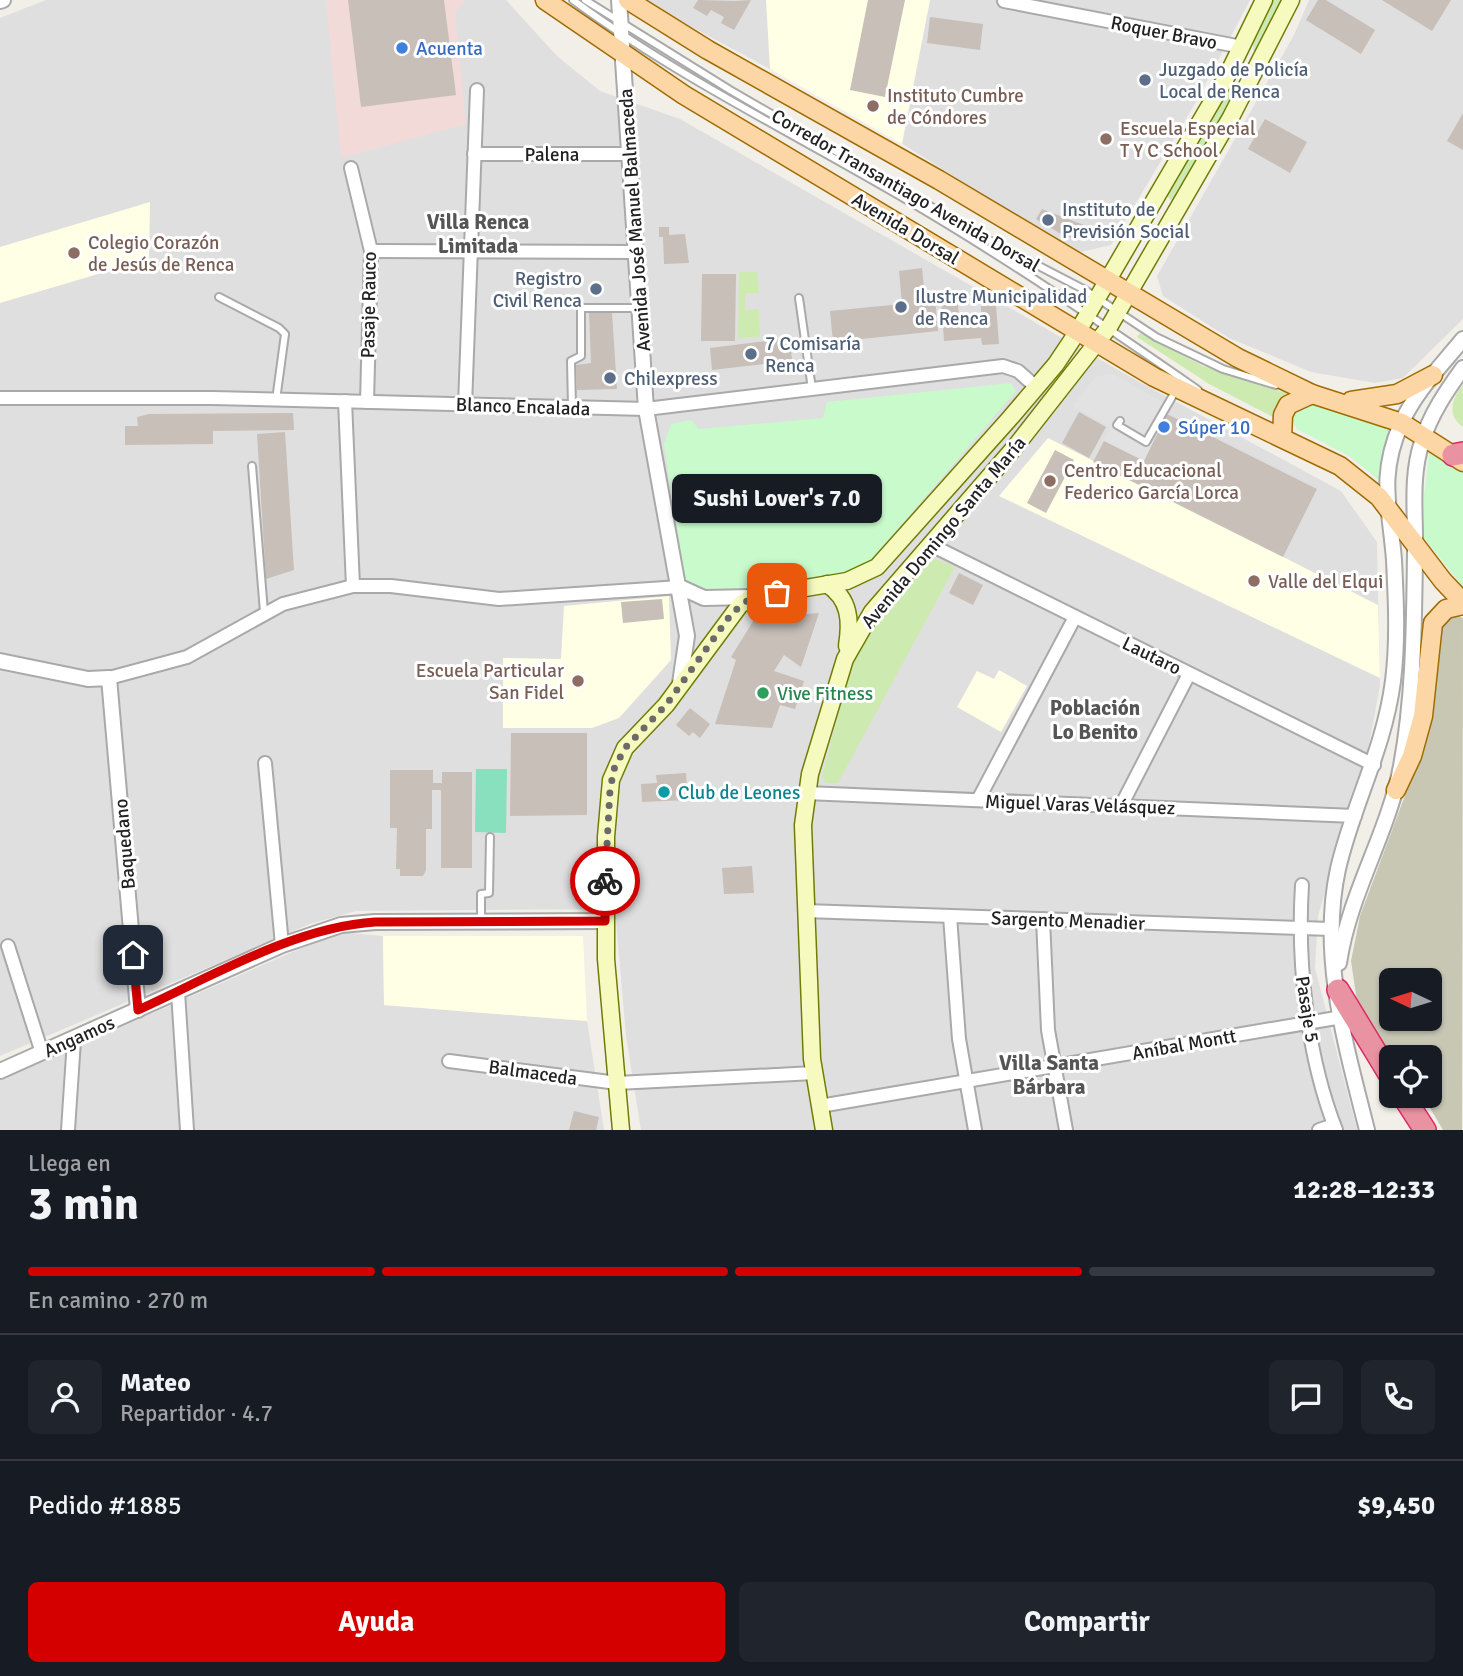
<!DOCTYPE html>
<html lang="es">
<meta charset="utf-8">
<style>
body{margin:0;font-family:Signika,sans-serif;background:#20242c;color:#f1f3f6;height:100vh;display:flex;flex-direction:column;font-size:26px;white-space:nowrap}
*{box-sizing:border-box;margin:0}
p{font-size:23px;color:#9ea1a6}
.icon{flex:none;width:38px;height:38px;fill:none;stroke:currentColor;stroke-width:2;stroke-linecap:round;stroke-linejoin:round}
.map{position:relative;height:1130px;overflow:hidden}
.side{display:flex;flex-direction:column;background:#171b24;flex:1}
.side>*{flex:none}
.needle{width:46px;rotate:274deg}
.buttons{position:absolute;left:1379px;top:968px;display:grid;gap:14px}
.buttons a{display:grid;place-items:center;width:63px;height:63px;border-radius:10px;background:#171b24;box-shadow:0 2px 5px #0004;font-size:35px}
.pin{position:absolute;display:grid;place-items:center;width:60px;height:60px;color:#fff;margin:-30px;border-radius:14px;box-shadow:0 4px 10px #0006}
.courier{position:absolute;display:grid;place-items:center;width:70px;height:70px;margin:-35px;border:5px solid #d40000;border-radius:50%;background:#fff;color:#222;box-shadow:0 2px 9px #0007}
.bubble{position:absolute;height:49px;border-radius:10px;background:#171b24;box-shadow:0 2px 5px #0004;font-size:23px;font-weight:700;line-height:49px;text-align:center}
.headline em{font-style:normal;font-weight:700}
.headline div{display:flex;flex-direction:column-reverse}
.headline{display:flex;align-items:center;justify-content:space-between;height:119px;padding:0 28px}
h1{font-size:46px;font-weight:700;line-height:52px}
.bar{display:grid;grid-template-columns:repeat(4,1fr);gap:10px 7px;align-content:center;height:84px;padding:0 28px}
.bar i{height:9px;border-radius:5px;background:#363941}
.bar .active{background:#d40000}
.bar p{grid-column:span 4}
.line{display:flex;align-items:center;gap:18px;padding:0 28px;border-top:2px solid #363941}
.line div{flex:1}
.round{display:grid;place-items:center;flex:none;width:74px;height:74px;border-radius:10px;background:#20242c}
.cta{display:flex;gap:14px;margin-top:auto;padding:14px 28px}
.cta a{flex:1;height:80px;border-radius:10px;background:#d40000;color:#fff;font-size:28px;font-weight:700;line-height:80px;text-align:center}
.cta a+a{background:#20242c;color:#f1f3f6}
.map>svg:first-child{display:block}
</style>
<div class="map">
<svg width="1463" height="1130" viewBox="0 0 1463 1130">
<rect width="100%" height="100%" fill="#f2efe9"/>
<g fill="#e0dfdf">
<polygon points="46,0 506,0 557,56 600,91 680,119 1134,379 1341,491 1377,542 1380,686 1368,750 1318,916 1315,968 1357,1130 641,1130 626,1036 615,909 356,911 310,924 0,1056 0,18"/>
<polygon points="641,0 1250,0 1196,102 1111,245 1081,252 1031,225 860,117"/>
<polygon points="1309,0 1463,0 1463,319 1403,378 1375,383 1311,372 1229,338 1163,296 1157,276 1294,35"/>
<polygon points="338,932 383,936 384,1005 587,1021 604,1130 0,1130 0,1080"/>
</g>
<polygon fill="#f2dad9" points="326,0 466,0 455,12 466,124 341,158"/>
<g fill="#ffffe5">
<polygon points="766,0 930,0 902,144 770,69"/>
<polygon points="150,202 149,259 0,303 0,247"/>
<polygon points="1048,438 1378,605 1380,678 999,496"/>
<polygon points="669,596 671,660 619,718 592,728 503,728 503,658 561,659 564,606"/>
<polygon points="999,670 1027,686 1001,732 957,707 977,671 994,679"/>
<polygon points="383,936 583,936 587,1021 384,1005"/>
</g>
<path fill="#c7c7b4" fill-rule="evenodd" d="M1453,614L1463,618L1462,1130H1443L1423,1096H1430V1057H1393L1358,1008L1351,961L1360,916L1425,742L1438,629ZM1391,980H1430V1018H1391Z"/>
<g fill="#cdebb0">
<polygon points="1272,0 1283,0 1235,95 1172,201 1167,196 1221,97 1235,90 1254,54 1253,43"/>
<polygon points="739,272 757,272 759,293 745,293 745,310 759,309 760,337 738,338"/>
<polygon points="1140,333 1203,366 1286,393 1275,418 1209,384 1137,337"/>
<path d="M1463,385V427C1446,416 1452,397 1463,385Z"/>
<polygon points="933,558 955,567 838,783 826,783 822,778 854,651 867,627"/>
</g>
<g fill="#c8facc">
<polygon points="1011,383 1016,391 862,571 835,578 718,591 694,588 685,579 664,444 671,424 691,420 699,429 823,418 827,402"/>
<polygon points="1304,403 1319,404 1396,428 1384,484 1349,456 1297,429 1291,420 1295,407"/>
<polygon points="1430,446 1463,472 1463,587 1424,538 1424,496"/>
</g>
<polygon fill="#88e0be" points="476,769 507,769 506,833 475,832"/>
<polygon fill="#e2e2e2" points="1113,374 1171,407 1144,461 1104,441 1110,427 1073,406 1095,377"/>
<g fill="#c7bfb8">
<polygon points="348,0 444,0 456,95 361,107"/>
<polygon points="698,0 735,1 751,0 734,30 721,23 724,17 711,10 707,16 693,8"/>
<polygon points="868,0 905,0 885,97 850,90"/>
<polygon points="1318,0 1326,0 1375,30 1361,54 1306,20"/>
<polygon points="1382,0 1451,0 1432,31"/>
<polygon points="930,17 983,24 980,50 927,43"/>
<polygon points="1463,113 1463,150 1447,141"/>
<polygon points="1265,119 1307,142 1290,173 1248,149"/>
<polygon points="1042,209 1113,236 1100,241 1066,237 1036,219"/>
<polygon points="659,227 669,227 669,235 685,234 689,263 664,264 663,237 659,237"/>
<polygon points="922,268 925,299 935,298 938,331 833,342 830,311 902,304 899,271"/>
<polygon points="702,274 736,274 735,341 701,341"/>
<polygon points="957,294 959,315 981,313 981,306 996,305 999,344 982,345 981,338 944,341 941,296"/>
<polygon points="589,313 612,313 617,389 577,390 576,365 591,363"/>
<polygon points="790,338 792,360 772,363 773,367 765,368 764,364 712,370 710,348"/>
<polygon points="1079,412 1106,427 1089,458 1062,443"/>
<polygon points="293,413 294,430 213,431 213,444 125,445 125,426 138,426 137,417 149,414"/>
<polygon points="1167,414 1317,489 1283,557 1093,462 1104,441 1144,461"/>
<polygon points="285,432 294,570 266,579 257,434"/>
<polygon points="1055,450 1074,460 1046,513 1027,503"/>
<polygon points="959,573 983,585 973,605 949,593"/>
<polygon points="662,599 664,619 623,623 621,602"/>
<polygon points="819,613 801,667 784,655 774,671 804,681 795,709 780,705 772,728 715,724 736,660 731,657 755,618"/>
<polygon points="690,708 710,724 700,738 693,732 689,736 676,725"/>
<polygon points="511,733 587,733 587,815 510,816"/>
<polygon points="390,770 433,770 433,783 442,783 442,772 472,772 472,868 441,868 441,790 432,790 432,829 426,829 426,870 423,876 400,876 400,869 396,869 397,828 390,828"/>
<polygon points="686,773 688,800 642,802 641,784 657,783 656,775"/>
<polygon points="752,866 754,893 724,894 722,868"/>
<polygon points="574,1111 599,1117 596,1130 569,1130"/>
</g>
<g fill="none" stroke-linecap="round" stroke-linejoin="round">
<defs>
<g id="service">
<path d="M573,0C676,76 791,132 900,196C1003,256 1100,322 1198,390"/>
<polyline points="585,0 730,90 987,239 1085,290 1156,337 1223,369 1276,385"/>
<polyline points="219,297 279,328 285,334 276,400"/>
<polyline points="799,298 812,389"/>
<polyline points="572,407 571,361 581,356 581,308 640,308"/>
<polyline points="1120,421 1117,425 1146,442 1176,390"/>
<polyline points="252,466 264,612"/>
<polyline points="481,921 481,894 489,893 490,837"/>
</g>
<g id="minor">
<polyline points="1004,1 1242,47"/>
<polyline points="474,154 630,154"/>
<polyline points="351,168 371,251 367,402"/>
<polyline points="371,251 636,252"/>
<polyline points="0,398 212,398 646,409 1003,366 1018,371 1036,387"/>
<polyline points="345,401 353,586"/>
<polyline points="465,405 477,90"/>
<polyline points="931,545 1374,765"/>
<polyline points="109,678 187,657 283,604 353,586 391,586 499,599 680,587"/>
<polyline points="265,763 282,945"/>
<polyline points="806,793 1355,816"/>
<polyline points="978,800 1075,617"/>
<polyline points="1121,806 1189,674"/>
<path d="M1302,885C1297,963 1307,1056 1336,1130"/>
<polyline points="805,911 1331,929"/>
<polyline points="950,916 959,1039 975,1130"/>
<polyline points="1043,919 1048,1030 1066,1130"/>
<polyline points="8,946 42,1053"/>
<polyline points="178,992 187,1130"/>
<polyline points="449,1061 617,1083 814,1073"/>
<polyline points="820,1106 1342,1017"/>
<polyline points="68,1130 74,1040"/>
<polyline points="1319,1130 1334,1125"/>
</g>
<g id="tertiary">
<polyline points="619,0 646,409 687,636 680,683"/>
<polyline points="0,1 3,0"/>
<polyline points="680,587 704,598 752,597"/>
<polyline points="0,661 88,679 109,678 138,1010"/>
<path d="M1339,963C1349,894 1388,834 1401,766C1414,696 1414,624 1415,553C1416,517 1410,477 1422,442C1430,415 1447,390 1463,368"/>
<polyline points="0,1071 282,945 341,925 375,922 605,921"/>
<path d="M1367,1130C1346,1046 1319,956 1338,869C1353,804 1384,750 1393,681C1398,641 1396,600 1394,560C1390,508 1378,476 1401,424C1415,392 1441,366 1463,339"/>
</g>
<g id="secondary">
<path d="M827,584C850,599 851,621 847,646"/>
<polyline points="621,1130 606,959 606,837 611,780 625,748 666,705 740,605 752,597 847,581 877,567 1011,417 1056,364 1078,331 1227,76 1264,0"/>
<polyline points="824,1130 812,1059 803,825 810,774 845,659 872,612 1015,447 1109,327 1231,117 1291,0"/>
</g>
<g id="primary">
<polyline points="545,0 684,95 1154,377 1340,466 1379,497 1443,581 1463,602"/>
<polyline points="628,0 708,50 939,180 1238,358 1312,394 1402,423 1463,462"/>
<polyline points="1351,401 1397,394 1433,375"/>
<polyline points="1282,438 1283,415 1288,405 1312,394"/>
<polyline points="1396,790 1412,756 1423,716 1433,623 1446,609 1463,605"/>
</g>
<g id="motorway">
<polyline points="1453,455 1463,453"/>
<polyline points="1338,990 1391,1077"/>
<polyline points="1403,1096 1425,1130"/>
</g>
</defs>
<use href="#service" stroke="#a9a9a9" stroke-width="10"/>
<use href="#minor" stroke="#a9a9a9" stroke-width="16"/>
<use href="#tertiary" stroke="#a9a9a9" stroke-width="18"/>
<use href="#secondary" stroke="#707d05" stroke-width="19"/>
<use href="#primary" stroke="#a06b00" stroke-width="21"/>
<use href="#motorway" stroke="#dc2a67" stroke-width="24"/>
<use href="#service" stroke="#fff" stroke-width="6"/>
<use href="#minor" stroke="#fff" stroke-width="12"/>
<use href="#tertiary" stroke="#fff" stroke-width="14"/>
<use href="#secondary" stroke="#f7fabf" stroke-width="16"/>
<use href="#primary" stroke="#fcd6a4" stroke-width="18"/>
<use href="#motorway" stroke="#e892a2" stroke-width="21"/>
</g>
<g fill="none" stroke-linecap="round" stroke-linejoin="round">
<polyline stroke="#6b6a68" stroke-width="7" stroke-dasharray="0 12.6" points="605,881 610,790 614,769 625,748 666,705 732,613 752,597 777,593"/>
<path stroke="#d40000" stroke-width="9" d="M133,955L138,1010C211,977 295,927 375,922L605,921V881"/>
</g>
<g fill="#3f7fe0" stroke="#fff" stroke-width="2.5">
<circle cx="402" cy="48" r="7"/>
<circle cx="1164" cy="427" r="7"/>
</g>
<g fill="#5c6f8a" stroke="#fff" stroke-width="2.5">
<circle cx="1145" cy="80" r="7"/>
<circle cx="1048" cy="220" r="7"/>
<circle cx="596" cy="289" r="7"/>
<circle cx="901" cy="307" r="7"/>
<circle cx="751" cy="354" r="7"/>
<circle cx="610" cy="378" r="7"/>
</g>
<g fill="#8d6e63" stroke="#fff" stroke-width="2.5">
<circle cx="873" cy="106" r="7"/>
<circle cx="1106" cy="139" r="7"/>
<circle cx="74" cy="253" r="7"/>
<circle cx="1050" cy="481" r="7"/>
<circle cx="1254" cy="581" r="7"/>
<circle cx="578" cy="681" r="7"/>
</g>
<circle fill="#2e9e5b" stroke="#fff" stroke-width="2.5" cx="763" cy="693" r="7"/>
<circle fill="#0f9aa8" stroke="#fff" stroke-width="2.5" cx="664" cy="792" r="7"/>
<g text-anchor="middle" stroke-width="6" stroke-linejoin="round" paint-order="stroke">
<g font-size="19" fill="#222" stroke="#fff">
<text transform="translate(1164 32) rotate(11)" y="7">Roquer Bravo</text>
<text x="552" y="161">Palena</text>
<text transform="translate(906 190) rotate(30)" y="7">Corredor Transantiago Avenida Dorsal</text>
<text transform="translate(634 220) rotate(-94)" y="7">Avenida José Manuel Balmaceda</text>
<text transform="translate(906 228) rotate(31)" y="7">Avenida Dorsal</text>
<text transform="translate(368 305) rotate(-89)" y="7">Pasaje Rauco</text>
<text transform="translate(523 406) rotate(2)" y="7">Blanco Encalada</text>
<text transform="translate(943 532) rotate(-50)" y="7">Avenida Domingo Santa María</text>
<text transform="translate(1152 655) rotate(26)" y="7">Lautaro</text>
<text transform="translate(1080 804) rotate(2)" y="7">Miguel Varas Velásquez</text>
<text transform="translate(124 844) rotate(-95)" y="7">Baquedano</text>
<text transform="translate(1068 920) rotate(2)" y="7">Sargento Menadier</text>
<text transform="translate(1308 1009) rotate(81)" y="7">Pasaje 5</text>
<text transform="translate(79 1036) rotate(-24)" y="7">Angamos</text>
<text transform="translate(1184 1044) rotate(-10)" y="7">Aníbal Montt</text>
<text transform="translate(533 1072) rotate(8)" y="7">Balmaceda</text>
</g>
<g font-size="19" fill="#366cbe" stroke="#fff" text-anchor="start">
<text x="416" y="55">Acuenta</text>
<text x="1178" y="434">Súper 10</text>
</g>
<g font-size="19" fill="#4e5e75" stroke="#fff" text-anchor="start">
<text x="1159" y="76">Juzgado de Policía<tspan x="1159" dy="22">Local de Renca</tspan></text>
<text x="1062" y="216">Instituto de<tspan x="1062" dy="22">Previsión Social</tspan></text>
<text x="582" y="285" text-anchor="end">Registro<tspan x="582" dy="22">Civil Renca</tspan></text>
<text x="915" y="303">Ilustre Municipalidad<tspan x="915" dy="22">de Renca</tspan></text>
<text x="765" y="350">7 Comisaría<tspan x="765" dy="22">Renca</tspan></text>
<text x="624" y="385">Chilexpress</text>
</g>
<g font-size="19" fill="#785e54" stroke="#fff" text-anchor="start">
<text x="887" y="102">Instituto Cumbre<tspan x="887" dy="22">de Cóndores</tspan></text>
<text x="1120" y="135">Escuela Especial<tspan x="1120" dy="22">T Y C School</tspan></text>
<text x="88" y="249">Colegio Corazón<tspan x="88" dy="22">de Jesús de Renca</tspan></text>
<text x="1064" y="477">Centro Educacional<tspan x="1064" dy="22">Federico García Lorca</tspan></text>
<text x="1268" y="588">Valle del Elqui</text>
<text x="564" y="677" text-anchor="end">Escuela Particular<tspan x="564" dy="22">San Fidel</tspan></text>
</g>
<g font-size="19" fill="#27864d" stroke="#fff" text-anchor="start">
<text x="777" y="700">Vive Fitness</text>
</g>
<g font-size="19" fill="#0d838f" stroke="#fff" text-anchor="start">
<text x="678" y="799">Club de Leones</text>
</g>
<g font-size="21" font-weight="bold" fill="#555" stroke="#fff">
<text x="478" y="229">Villa Renca<tspan x="478" dy="24">Limitada</tspan></text>
<text x="1095" y="715">Población<tspan x="1095" dy="24">Lo Benito</tspan></text>
<text x="1049" y="1070">Villa Santa<tspan x="1049" dy="24">Bárbara</tspan></text>
</g>
</g>
</svg>
<div class="buttons">
<a><svg class="needle" viewBox="-14 -14 28 28"><path d="M0-13l5 13h-10z" fill="#e53935"/><path d="M0 13l5-13h-10z" fill="#9ea1a6"/></svg></a>
<a><svg class="icon" aria-label="locate" viewBox="0 0 24 24"><circle cx="12" cy="12" r="6"/><path d="M12 2v4M12 18v4M2 12h4M18 12h4"/></svg></a>
</div>
<div class="pin" style="left:777px;top:593px;background:#ea580c"><svg class="icon" aria-label="bag" viewBox="0 0 24 24"><path d="M5 8h14l-1 12H6zM9 8a3 3 0 0 1 6 0"/></svg></div>
<div class="pin" style="left:133px;top:955px;background:#1f2937"><svg class="icon" aria-label="home" viewBox="0 0 24 24"><path d="M3 11l9-7 9 7M6 9v11h12V9"/></svg></div>
<div class="courier" style="left:605px;top:881px"><svg class="icon" aria-label="bike" viewBox="0 0 24 24"><circle cx="6" cy="16" r="4"/><circle cx="18" cy="16" r="4"/><path d="M6 16l4-8h5l3 8M10 8l3 8H6M13 5h3"/></svg></div>
<div class="bubble" style="left:672px;top:474px;width:210px">Sushi Lover's 7.0</div>
</div>
<section class="side">
<div class="headline"><div><h1>3 min</h1><p>Llega en</p></div><em>12:28–12:33</em></div>
<div class="bar"><i class="active"></i><i class="active"></i><i class="active"></i><i></i><p>En camino · 270 m</p></div>
<div class="line" style="height:126px"><a class="round"><svg class="icon" aria-label="person" viewBox="0 0 24 24"><circle cx="12" cy="8" r="4"/><path d="M4 21q1-7 8-7t8 7"/></svg></a><div><b>Mateo</b><p>Repartidor · 4.7</p></div><a class="round"><svg class="icon" aria-label="chat" viewBox="0 0 24 24"><path d="M4 5h16v11H9l-5 4z"/></svg></a><a class="round"><svg class="icon" aria-label="phone" viewBox="0 0 24 24"><path d="M5 4h4l2 5-3 2q2 4 5 5l2-3 5 2v4C11 20 4 13 5 4z"/></svg></a></div>
<div class="line" style="height:91px"><div>Pedido #1885</div><b>$9,450</b></div>
<div class="cta"><a>Ayuda</a><a>Compartir</a></div>
</section>
